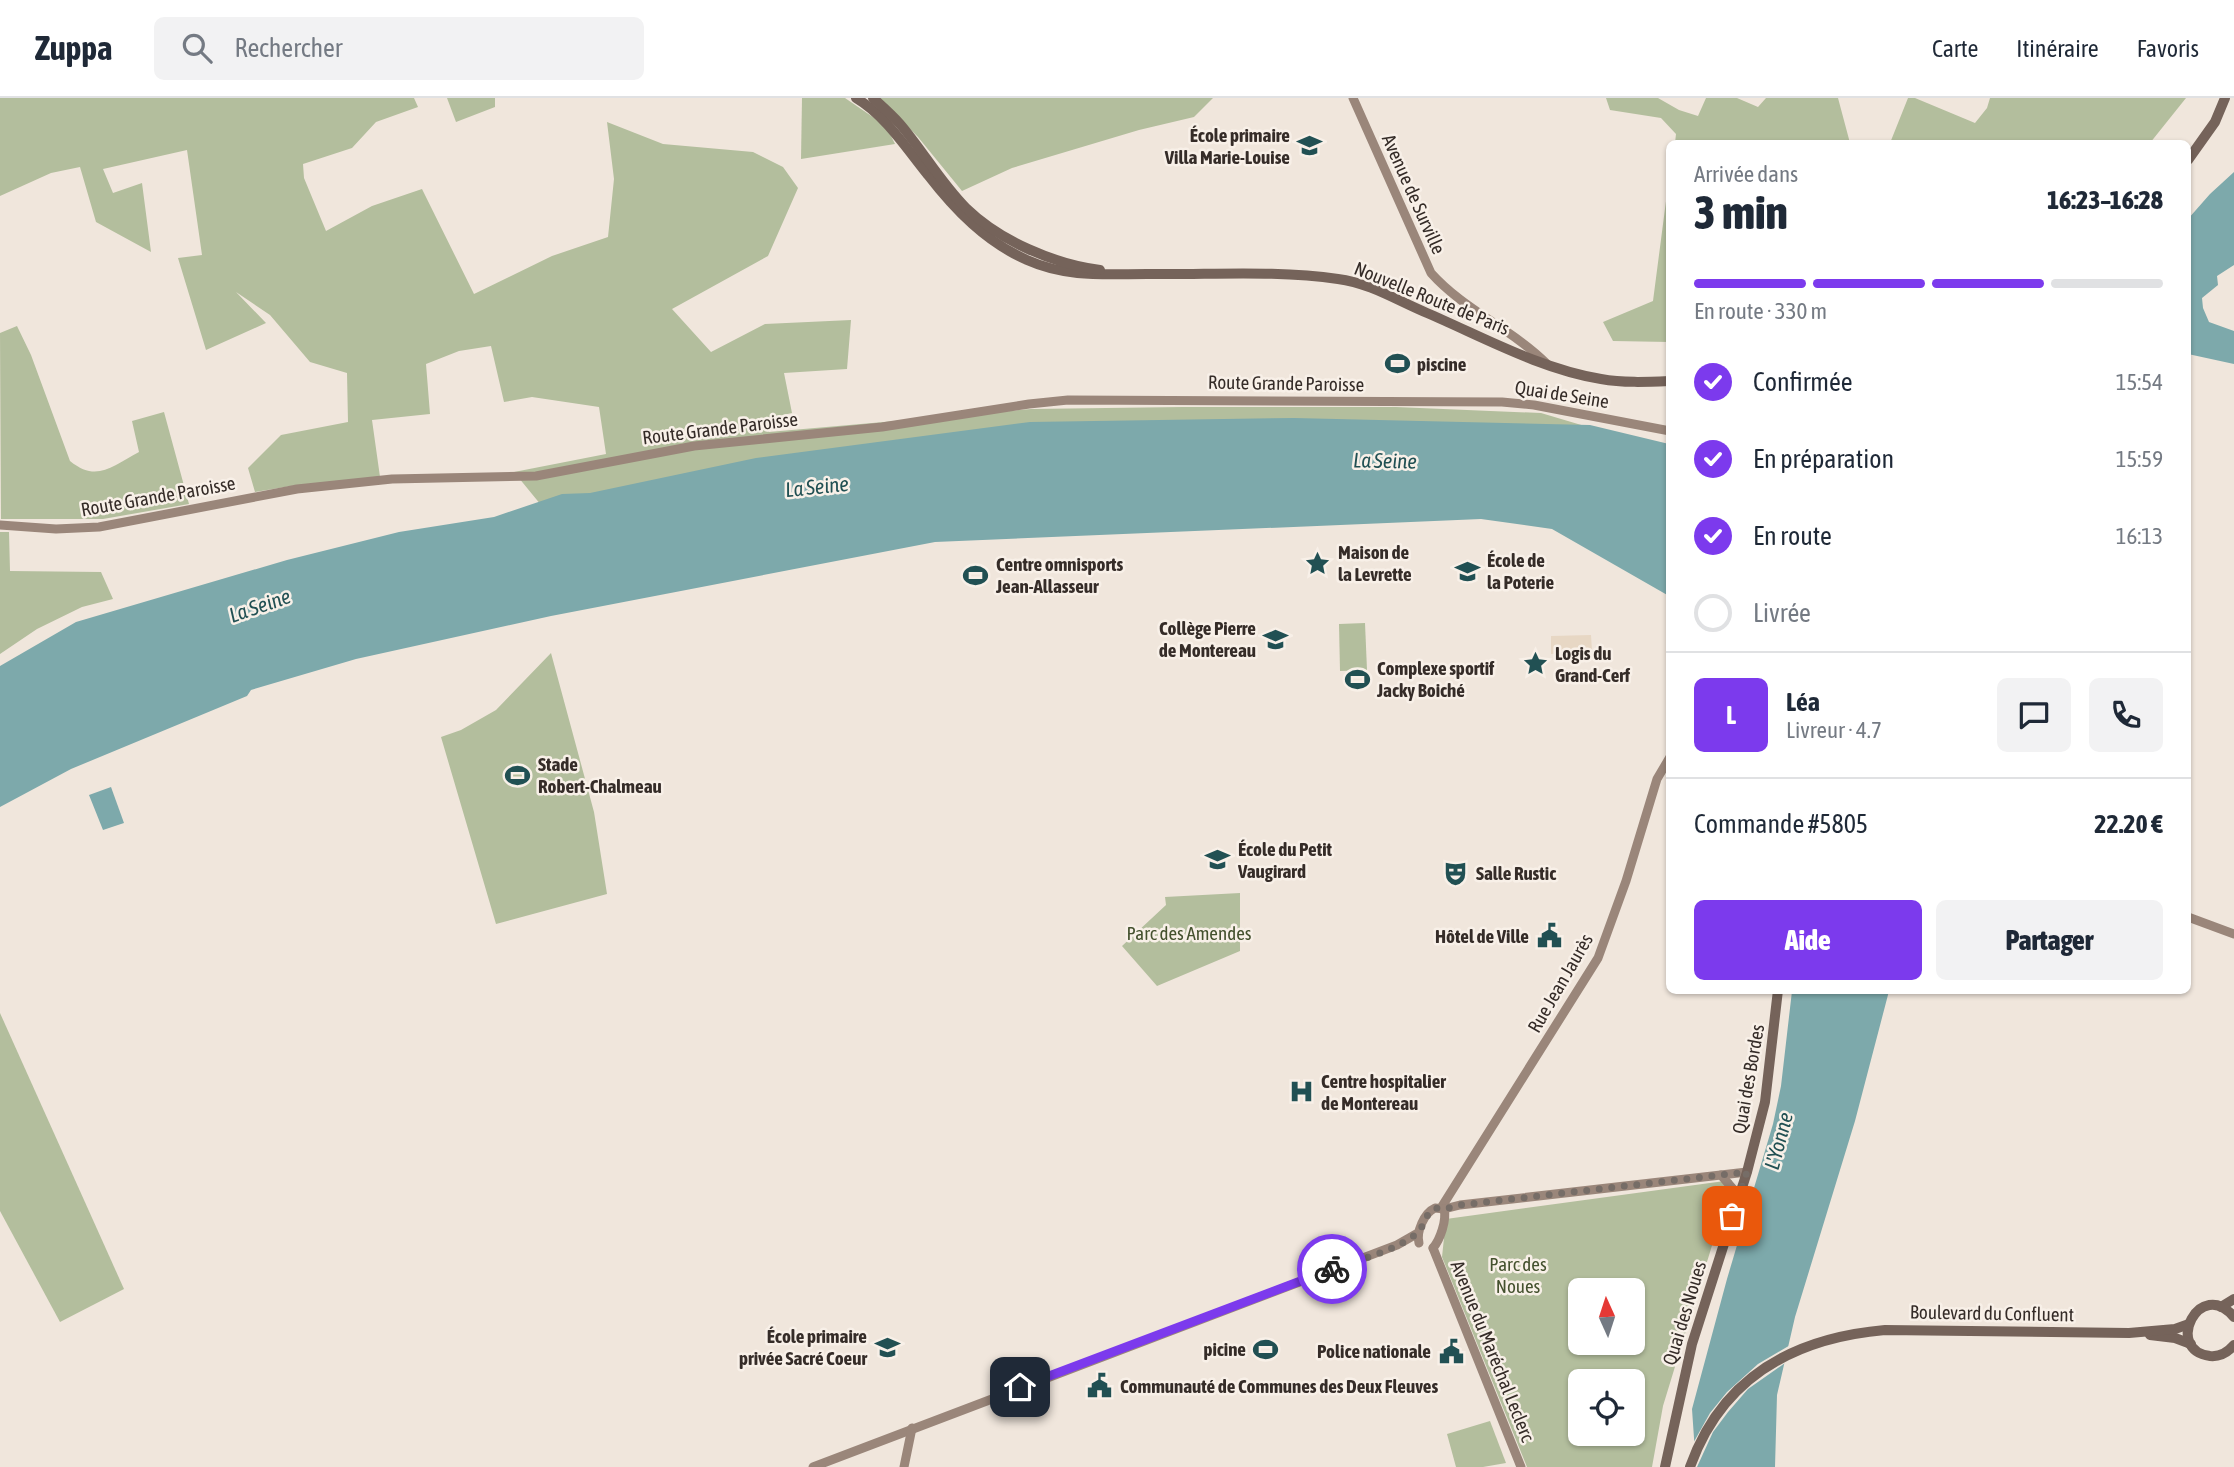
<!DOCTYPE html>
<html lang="fr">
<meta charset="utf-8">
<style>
body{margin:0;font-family:"Asap Condensed",sans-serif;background:#f2f2f3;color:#1f2937;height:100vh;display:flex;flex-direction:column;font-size:26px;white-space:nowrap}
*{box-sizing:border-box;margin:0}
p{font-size:23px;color:#747a83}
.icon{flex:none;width:38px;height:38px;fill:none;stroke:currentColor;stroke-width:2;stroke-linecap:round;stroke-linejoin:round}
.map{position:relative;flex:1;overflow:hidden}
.details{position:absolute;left:1666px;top:42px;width:525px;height:854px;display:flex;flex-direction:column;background:#fff;border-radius:10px;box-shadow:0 2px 5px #0004}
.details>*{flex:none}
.needle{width:46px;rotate:357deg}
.fabs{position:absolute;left:1568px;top:1180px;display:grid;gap:14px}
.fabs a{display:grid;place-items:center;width:77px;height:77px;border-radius:10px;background:#fff;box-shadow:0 2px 5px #0004;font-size:35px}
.pin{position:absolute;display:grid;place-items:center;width:60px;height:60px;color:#fff;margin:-30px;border-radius:14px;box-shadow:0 4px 10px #0006}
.courier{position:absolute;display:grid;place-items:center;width:70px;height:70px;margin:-35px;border:5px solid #7c3aed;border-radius:50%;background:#fff;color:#222;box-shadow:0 2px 9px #0007}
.overview em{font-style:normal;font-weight:800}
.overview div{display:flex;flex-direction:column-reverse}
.overview{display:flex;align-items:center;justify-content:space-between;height:119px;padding:0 28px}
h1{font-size:46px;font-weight:800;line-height:52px}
.bar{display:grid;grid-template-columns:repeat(4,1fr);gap:10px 7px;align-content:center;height:84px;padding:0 28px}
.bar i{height:9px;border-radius:5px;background:#e0e1e3}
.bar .on{background:#7c3aed}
.bar p{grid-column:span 4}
.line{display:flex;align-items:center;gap:18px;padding:0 28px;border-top:2px solid #e0e1e3}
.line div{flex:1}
.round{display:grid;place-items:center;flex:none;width:74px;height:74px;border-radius:10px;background:#f2f2f3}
ol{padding:0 28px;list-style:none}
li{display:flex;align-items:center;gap:21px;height:77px}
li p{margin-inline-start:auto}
li .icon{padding:7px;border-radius:50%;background:#7c3aed;color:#fff;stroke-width:4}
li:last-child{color:#747a83}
li i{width:38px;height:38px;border:4px solid #e0e1e3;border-radius:50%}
.primary-button{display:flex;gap:14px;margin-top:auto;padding:14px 28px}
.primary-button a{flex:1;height:80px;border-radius:10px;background:#7c3aed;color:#fff;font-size:28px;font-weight:800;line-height:80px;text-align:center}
.primary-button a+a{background:#f2f2f3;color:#1f2937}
header{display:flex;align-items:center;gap:42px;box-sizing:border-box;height:98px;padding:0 35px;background:#fff;border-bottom:2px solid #e0e1e3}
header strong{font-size:33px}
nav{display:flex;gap:38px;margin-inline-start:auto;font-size:24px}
.search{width:490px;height:63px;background:#f2f2f3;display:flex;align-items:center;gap:18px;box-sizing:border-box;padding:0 24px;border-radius:10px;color:#747a83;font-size:26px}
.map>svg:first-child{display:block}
</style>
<header>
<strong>Zuppa</strong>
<div class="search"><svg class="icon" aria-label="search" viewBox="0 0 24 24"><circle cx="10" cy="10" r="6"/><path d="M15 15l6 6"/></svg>Rechercher</div>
<nav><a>Carte</a><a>Itinéraire</a><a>Favoris</a></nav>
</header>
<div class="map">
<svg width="2234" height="1369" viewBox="0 0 2234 1369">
<rect width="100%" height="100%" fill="#f0e6dc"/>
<g fill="#b3be9d" fill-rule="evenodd">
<polygon points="0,0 414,0 418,9 376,24 352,50 303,66 304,80 326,133 372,108 422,91 474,196 552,158 608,139 614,81 607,24 663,46 753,54 783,69 798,90 768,158 672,211 711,254 765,226 851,222 847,271 784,275 792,315 770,320 769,334 1031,311 1182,309 1396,309 1541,315 1588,329 541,407 514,374 606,356 599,309 532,299 504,304 491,248 459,253 426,266 430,316 372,322 380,379 291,388 255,394 248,370 281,337 348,324 347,275 310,264 270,217 236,194 266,225 206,252 178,160 202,157 187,52 103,71 113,95 142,85 151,154 96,124 80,69 51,75 0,98"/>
<polygon points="447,0 495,0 495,9 456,24"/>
<polygon points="802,0 845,0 886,28 895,46 801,61"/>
<polygon points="879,0 1213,0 1194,19 1139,32 1012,70 962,93 918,39"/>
<polygon points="1606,0 1658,0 1679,12 1698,18 1706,0 1737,0 1758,9 1766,0 1838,0 1850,45 1675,45 1676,36 1661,20 1610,12"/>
<polygon points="1908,0 1915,0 1975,25 1987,10 1990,0 2186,0 2150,45 1890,45"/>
<polygon points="1669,80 1669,244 1613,243 1603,224 1653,203"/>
<path d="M17,228L31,257L70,363C97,385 112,368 139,354L132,323L164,314L189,406L103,421H1L0,235Z"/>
<polygon points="0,434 9,434 10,473 101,474 113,501 82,509 37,531 0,556"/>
<polygon points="1365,525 1367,572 1340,573 1339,526"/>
<polygon points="551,555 594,714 607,796 496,826 441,639 461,632 496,612"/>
<polygon points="1240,795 1240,853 1157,888 1122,848 1166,807 1165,799"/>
<polygon points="0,915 124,1191 60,1224 0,1113"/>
<path d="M1732,1082L1663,1308L1652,1369H1527L1442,1159L1446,1121ZM1580,1192H1633V1244H1580ZM1580,1283H1633V1335H1580Z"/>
<polygon points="1490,1323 1506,1365 1483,1369 1456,1369 1447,1336"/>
</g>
<polygon fill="#e7d7c4" points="1591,537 1592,553 1551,556 1551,538"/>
<g fill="#7da9ab">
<polygon points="2234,74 2234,167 2217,178 2218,187 2202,200 2203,210 2209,224 2234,233 2234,266 2188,256 2188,131 2191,128 2188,121 2210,96"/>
<polygon points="1294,320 1590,327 1669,346 1669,498 1552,431 1481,421 935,444 551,518 356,561 251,592 247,598 71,671 0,709 0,568 76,524 287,462 399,434 494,419 562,396 590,395 756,360 1030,324"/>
<polygon points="111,689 124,725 103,732 89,697"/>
<polygon points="1792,893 1889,893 1855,1023 1795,1219 1777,1297 1775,1369 1696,1369 1692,1311 1727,1181 1773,1026 1781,988"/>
</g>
<polygon fill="#f0e6dc" points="1792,1246 1788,1263 1748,1291 1728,1314 1713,1334 1697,1369 1692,1369 1691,1349 1710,1315 1727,1294 1758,1266"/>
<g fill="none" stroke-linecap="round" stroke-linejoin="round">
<g stroke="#9a867a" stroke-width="9">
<path d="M1353,0L1431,175C1464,212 1512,231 1547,266"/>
<polyline points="0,427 56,431 99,429 297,391 392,381 536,378 694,348 882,329 1029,306 1068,302 1502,304 1534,307 1670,333"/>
<polyline points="2188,819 2234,836"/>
<polyline points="1721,1077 1739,1098"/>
<polyline points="1441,1110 1598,860 1626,783 1657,681 1670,659"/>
<polyline points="1444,1111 1460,1107 1747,1074"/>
<path d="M1419,1145C1416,1134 1424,1115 1435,1110L1444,1111"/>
<polyline points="1433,1150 1521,1369"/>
<path d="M1433,1150C1440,1142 1447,1122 1444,1111"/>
<polyline points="813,1369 1397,1147 1418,1135"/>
<polyline points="904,1369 912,1330"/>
</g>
<g stroke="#75635a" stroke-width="10">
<path d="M856,0C886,18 906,50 928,77C955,112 986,144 1027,162C1067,180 1106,176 1147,176C1210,177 1276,172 1338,181C1370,185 1398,203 1427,215C1483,239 1540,271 1601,281C1623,285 1646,284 1670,283"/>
<path d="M873,0C882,8 892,17 900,26C923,53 941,85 966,110C1000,143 1054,166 1100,172"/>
<polyline points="2188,62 2215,24 2225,0"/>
<polyline points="2221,1209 2234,1201"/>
<path d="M2234,1219C2200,1178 2163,1252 2210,1258C2220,1259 2228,1254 2234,1247"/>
<polyline points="2150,1237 2175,1240 2191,1246"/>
<polyline points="1665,1369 1692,1246 1747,1074 1765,1004 1778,892"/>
<path d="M1690,1369C1722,1279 1794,1240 1885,1232L2129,1235L2175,1231L2189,1226"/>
</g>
</g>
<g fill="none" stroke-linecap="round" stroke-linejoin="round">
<path stroke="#766d67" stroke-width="7" stroke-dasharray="0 12.6" d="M1332,1171C1359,1161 1393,1154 1416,1136C1425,1129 1424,1116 1435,1110L1444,1111L1460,1107L1747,1074L1732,1118"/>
<polyline stroke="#7c3aed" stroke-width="9" points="1020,1289 1332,1171"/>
</g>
<defs>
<symbol id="school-bare" viewBox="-9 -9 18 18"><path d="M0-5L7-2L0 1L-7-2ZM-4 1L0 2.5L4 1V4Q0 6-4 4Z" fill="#215053" stroke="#f8f0e8" stroke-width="2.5" paint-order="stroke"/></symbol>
<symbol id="stadium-bare" viewBox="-9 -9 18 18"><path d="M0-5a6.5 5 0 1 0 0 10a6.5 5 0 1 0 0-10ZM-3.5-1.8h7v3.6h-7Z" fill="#215053" stroke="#f8f0e8" stroke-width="2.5" paint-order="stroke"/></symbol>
<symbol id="sight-bare" viewBox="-9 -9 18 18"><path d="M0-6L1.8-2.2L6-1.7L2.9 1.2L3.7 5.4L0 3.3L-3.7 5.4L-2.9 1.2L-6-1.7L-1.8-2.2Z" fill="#215053" stroke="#f8f0e8" stroke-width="2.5" paint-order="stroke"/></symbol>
<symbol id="theatre-bare" viewBox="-9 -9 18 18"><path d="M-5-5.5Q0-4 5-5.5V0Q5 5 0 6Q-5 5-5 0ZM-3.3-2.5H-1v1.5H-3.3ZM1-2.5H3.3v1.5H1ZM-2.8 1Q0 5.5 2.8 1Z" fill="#215053" stroke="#f8f0e8" stroke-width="2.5" paint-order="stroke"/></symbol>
<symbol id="civic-bare" viewBox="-9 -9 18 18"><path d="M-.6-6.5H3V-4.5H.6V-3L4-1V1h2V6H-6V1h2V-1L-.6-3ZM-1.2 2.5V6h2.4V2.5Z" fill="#215053" stroke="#f8f0e8" stroke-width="2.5" paint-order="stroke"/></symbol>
<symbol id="hospital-bare" viewBox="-9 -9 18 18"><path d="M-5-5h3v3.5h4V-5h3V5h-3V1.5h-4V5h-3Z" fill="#215053" stroke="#f8f0e8" stroke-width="2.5" paint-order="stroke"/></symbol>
</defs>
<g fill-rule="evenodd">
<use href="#school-bare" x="1292" y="30" width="35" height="35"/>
<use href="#stadium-bare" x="1380" y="248" width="35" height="35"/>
<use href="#sight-bare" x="1300" y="448" width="35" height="35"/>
<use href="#school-bare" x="1450" y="456" width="35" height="35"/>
<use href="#stadium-bare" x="958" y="460" width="35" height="35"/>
<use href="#school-bare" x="1258" y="524" width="35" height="35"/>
<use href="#sight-bare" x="1518" y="548" width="35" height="35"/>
<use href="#stadium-bare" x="1340" y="564" width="35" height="35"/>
<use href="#stadium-bare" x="500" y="660" width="35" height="35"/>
<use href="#school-bare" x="1200" y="744" width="35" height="35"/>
<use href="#theatre-bare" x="1438" y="758" width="35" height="35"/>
<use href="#civic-bare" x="1532" y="820" width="35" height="35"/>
<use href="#hospital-bare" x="1284" y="976" width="35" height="35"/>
<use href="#school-bare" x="870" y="1232" width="35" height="35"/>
<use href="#stadium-bare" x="1248" y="1234" width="35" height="35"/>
<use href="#civic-bare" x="1434" y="1236" width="35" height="35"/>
<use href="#civic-bare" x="1082" y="1270" width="35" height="35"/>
</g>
<g text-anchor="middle" stroke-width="5" stroke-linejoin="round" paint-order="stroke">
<g font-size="19" font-weight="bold" fill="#352c28" stroke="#f8f0e8" text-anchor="start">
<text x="1290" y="44" text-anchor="end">École primaire<tspan x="1290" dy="22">Villa Marie-Louise</tspan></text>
<text x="1417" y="273">piscine</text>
<text x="1338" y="461">Maison de<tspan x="1338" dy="22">la Levrette</tspan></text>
<text x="1487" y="469">École de<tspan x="1487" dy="22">la Poterie</tspan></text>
<text x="996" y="473">Centre omnisports<tspan x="996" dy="22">Jean-Allasseur</tspan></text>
<text x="1256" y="537" text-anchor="end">Collège Pierre<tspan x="1256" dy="22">de Montereau</tspan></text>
<text x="1555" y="562">Logis du<tspan x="1555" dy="22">Grand-Cerf</tspan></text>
<text x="1377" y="577">Complexe sportif<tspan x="1377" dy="22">Jacky Boiché</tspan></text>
<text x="538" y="673">Stade<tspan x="538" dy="22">Robert-Chalmeau</tspan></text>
<text x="1238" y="758">École du Petit<tspan x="1238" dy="22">Vaugirard</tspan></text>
<text x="1476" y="782">Salle Rustic</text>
<text x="1529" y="845" text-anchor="end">Hôtel de Ville</text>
<text x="1321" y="990">Centre hospitalier<tspan x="1321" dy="22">de Montereau</tspan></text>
<text x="867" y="1245" text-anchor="end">École primaire<tspan x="867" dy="22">privée Sacré Coeur</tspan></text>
<text x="1246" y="1258" text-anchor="end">picine</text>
<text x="1431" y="1260" text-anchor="end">Police nationale</text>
<text x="1120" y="1295">Communauté de Communes des Deux Fleuves</text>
</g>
<g font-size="19" fill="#352c28" stroke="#f8f0e8">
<text transform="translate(1414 96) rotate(66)" y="7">Avenue de Surville</text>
<text transform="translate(1432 200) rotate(22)" y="7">Nouvelle Route de Paris</text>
<text transform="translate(1286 285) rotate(1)" y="7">Route Grande Paroisse</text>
<text transform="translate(1562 296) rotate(9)" y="7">Quai de Seine</text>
<text transform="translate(720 330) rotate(-7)" y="7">Route Grande Paroisse</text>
<text transform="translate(158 398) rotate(-10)" y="7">Route Grande Paroisse</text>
<text transform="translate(1560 885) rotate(-60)" y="7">Rue Jean Jaurès</text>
<text transform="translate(1748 981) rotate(-80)" y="7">Quai des Bordes</text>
<text transform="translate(1684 1215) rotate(-73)" y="7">Quai des Noues</text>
<text transform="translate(1992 1215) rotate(1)" y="7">Boulevard du Confluent</text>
<text transform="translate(1493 1253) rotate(68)" y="7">Avenue du Maréchal Leclerc</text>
</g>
<g font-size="19" fill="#44512e" stroke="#f8f0e8">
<text x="1189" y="842">Parc des Amendes</text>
<text x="1518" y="1173">Parc des<tspan x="1518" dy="22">Noues</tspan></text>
</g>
<g font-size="21" font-style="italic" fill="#215053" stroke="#f8f0e8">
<text transform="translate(1385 363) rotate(1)" y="7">La Seine</text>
<text transform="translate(817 389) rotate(-6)" y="7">La Seine</text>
<text transform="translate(260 508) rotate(-19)" y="7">La Seine</text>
<text transform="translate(1779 1043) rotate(-75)" y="7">L'Yonne</text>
</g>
</g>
</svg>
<div class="fabs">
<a><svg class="needle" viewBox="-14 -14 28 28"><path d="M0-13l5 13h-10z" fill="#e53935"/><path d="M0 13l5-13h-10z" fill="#747a83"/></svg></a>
<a><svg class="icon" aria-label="locate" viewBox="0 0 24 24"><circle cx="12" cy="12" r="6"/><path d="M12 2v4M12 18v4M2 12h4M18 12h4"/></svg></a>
</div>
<div class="pin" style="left:1732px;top:1118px;background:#ea580c"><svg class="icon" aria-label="bag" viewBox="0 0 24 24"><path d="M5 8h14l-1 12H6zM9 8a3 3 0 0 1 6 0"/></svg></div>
<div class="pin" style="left:1020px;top:1289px;background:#1f2937"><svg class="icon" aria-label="home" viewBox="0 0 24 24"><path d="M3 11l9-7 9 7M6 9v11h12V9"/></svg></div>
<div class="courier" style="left:1332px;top:1171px"><svg class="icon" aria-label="bike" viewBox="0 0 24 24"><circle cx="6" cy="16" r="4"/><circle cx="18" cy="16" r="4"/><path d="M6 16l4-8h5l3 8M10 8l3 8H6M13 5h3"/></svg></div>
<section class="details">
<div class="overview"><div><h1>3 min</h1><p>Arrivée dans</p></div><em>16:23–16:28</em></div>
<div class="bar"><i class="on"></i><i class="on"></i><i class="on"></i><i></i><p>En route · 330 m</p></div>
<ol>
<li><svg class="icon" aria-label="check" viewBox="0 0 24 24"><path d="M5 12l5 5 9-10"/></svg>Confirmée<p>15:54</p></li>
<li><svg class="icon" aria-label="check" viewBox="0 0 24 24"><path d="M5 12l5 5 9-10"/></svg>En préparation<p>15:59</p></li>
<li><svg class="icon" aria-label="check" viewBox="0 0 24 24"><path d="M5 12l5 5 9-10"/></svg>En route<p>16:13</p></li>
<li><i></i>Livrée</li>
</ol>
<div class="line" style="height:126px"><b class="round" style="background:#7c3aed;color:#fff">L</b><div><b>Léa</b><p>Livreur · 4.7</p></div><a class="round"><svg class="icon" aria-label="chat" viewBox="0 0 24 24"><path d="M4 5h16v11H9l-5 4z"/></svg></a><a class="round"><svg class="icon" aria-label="phone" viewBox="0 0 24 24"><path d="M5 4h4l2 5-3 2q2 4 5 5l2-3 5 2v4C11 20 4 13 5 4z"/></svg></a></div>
<div class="line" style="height:91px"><div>Commande #5805</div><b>22.20 €</b></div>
<div class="primary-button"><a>Aide</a><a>Partager</a></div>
</section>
</div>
